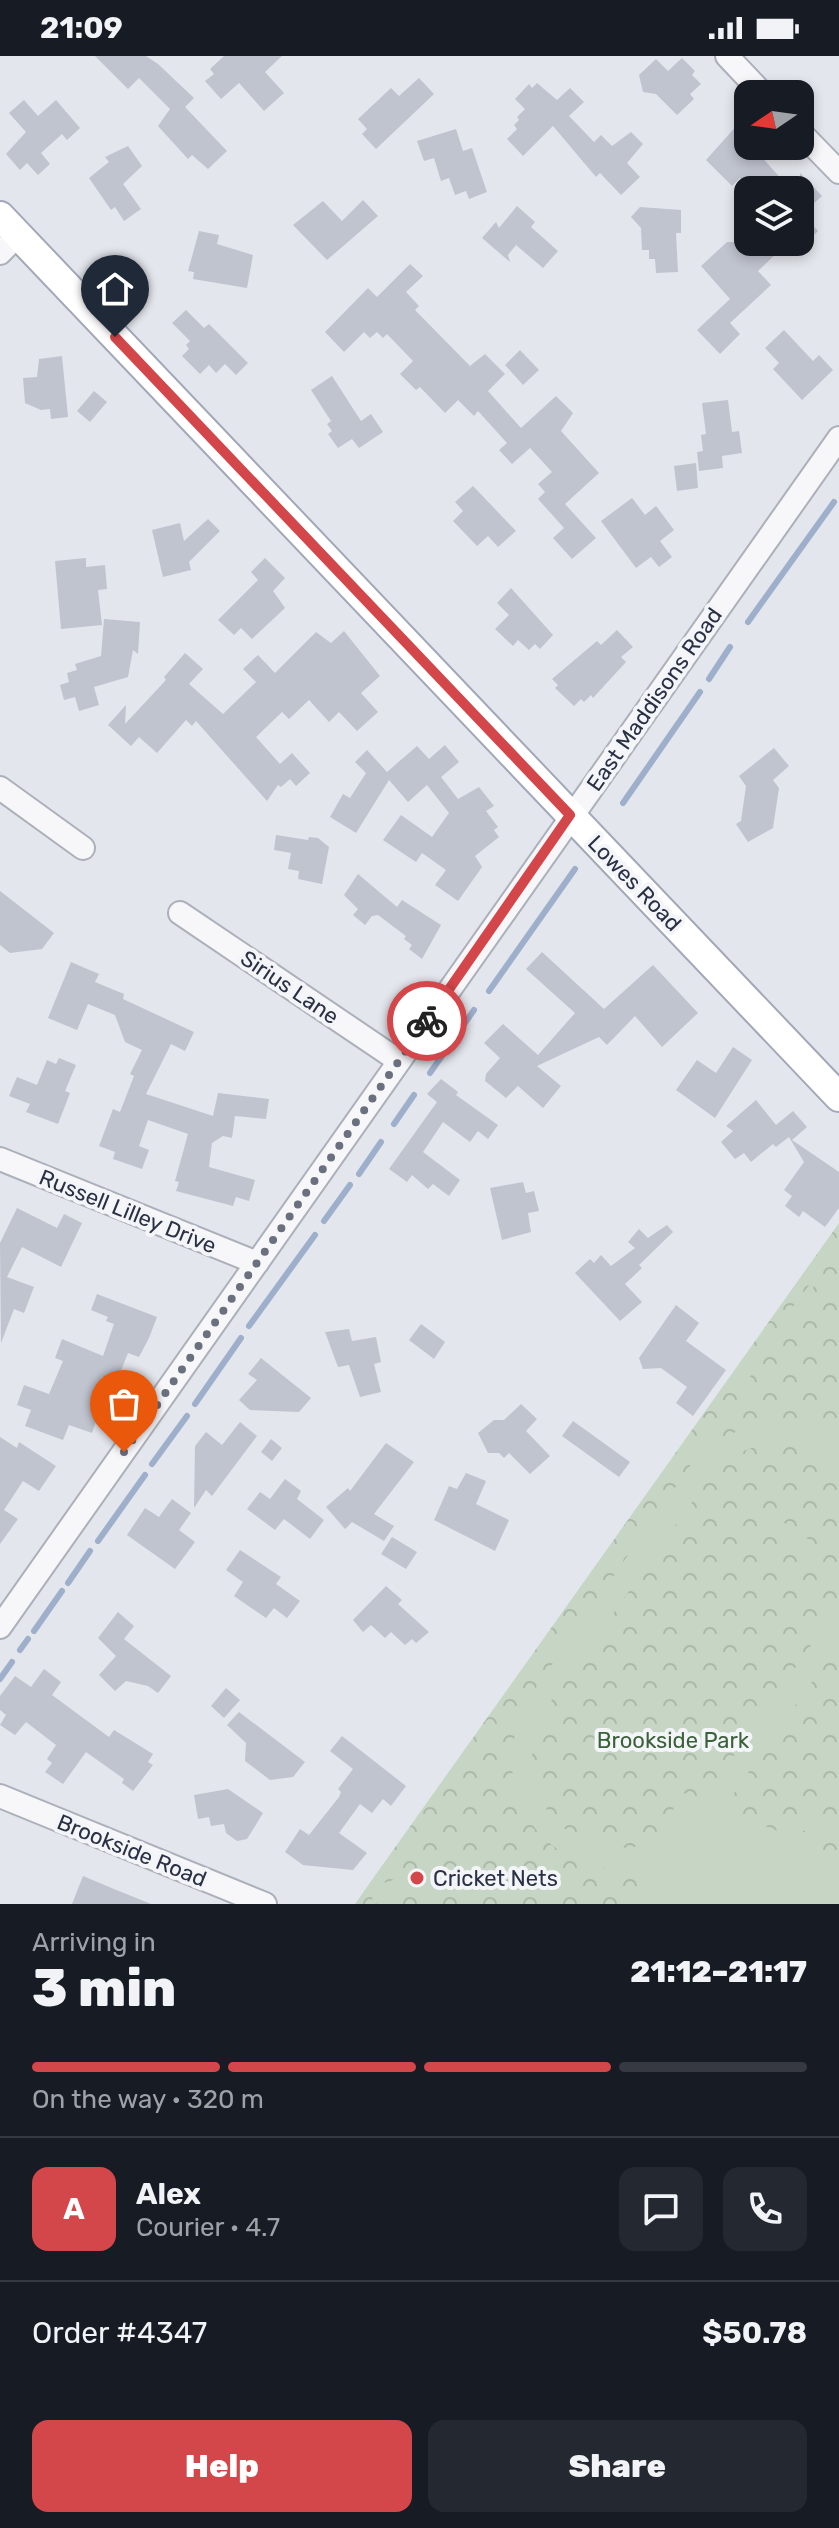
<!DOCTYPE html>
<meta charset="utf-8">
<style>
body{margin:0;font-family:Rubik,sans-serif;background:#242831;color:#f1f3f6;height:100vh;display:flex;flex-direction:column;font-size:30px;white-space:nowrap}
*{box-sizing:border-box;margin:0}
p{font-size:26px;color:#9ea1a6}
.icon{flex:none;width:44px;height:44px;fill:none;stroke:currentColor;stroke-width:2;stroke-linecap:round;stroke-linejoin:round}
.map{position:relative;height:1848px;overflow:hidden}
.sheet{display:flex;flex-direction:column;background:#171b24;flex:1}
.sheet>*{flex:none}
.needle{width:52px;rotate:257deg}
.controls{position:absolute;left:734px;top:24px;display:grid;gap:16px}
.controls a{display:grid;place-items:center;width:80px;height:80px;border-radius:16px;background:#171b24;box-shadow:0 4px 12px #0003;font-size:40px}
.pin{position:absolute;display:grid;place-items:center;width:68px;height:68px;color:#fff;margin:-82px -34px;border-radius:50% 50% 50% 0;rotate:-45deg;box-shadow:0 0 8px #0007}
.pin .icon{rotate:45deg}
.courier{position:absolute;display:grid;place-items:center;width:80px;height:80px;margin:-40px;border:6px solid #d3464a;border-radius:50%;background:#fff;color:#222;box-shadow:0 2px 10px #0007}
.headline em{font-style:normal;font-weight:800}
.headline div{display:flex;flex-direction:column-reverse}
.headline{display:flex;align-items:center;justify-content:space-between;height:136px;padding:0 32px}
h1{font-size:52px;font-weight:800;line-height:60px}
.bar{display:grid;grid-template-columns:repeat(4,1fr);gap:12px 8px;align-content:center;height:96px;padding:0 32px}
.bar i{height:10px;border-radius:6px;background:#363941}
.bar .current{background:#d3464a}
.bar p{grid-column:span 4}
.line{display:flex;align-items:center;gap:20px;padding:0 32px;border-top:2px solid #363941}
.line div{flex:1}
.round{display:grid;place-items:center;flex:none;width:84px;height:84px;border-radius:16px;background:#242831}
.button{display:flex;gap:16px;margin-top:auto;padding:16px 32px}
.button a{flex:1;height:92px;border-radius:16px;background:#d3464a;color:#fff;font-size:32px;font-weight:800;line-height:92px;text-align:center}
.button a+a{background:#242831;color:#f1f3f6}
.status{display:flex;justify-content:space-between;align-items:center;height:56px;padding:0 40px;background:#171b24;direction:ltr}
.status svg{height:22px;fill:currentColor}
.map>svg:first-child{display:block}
</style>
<div class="status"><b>21:09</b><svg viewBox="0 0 49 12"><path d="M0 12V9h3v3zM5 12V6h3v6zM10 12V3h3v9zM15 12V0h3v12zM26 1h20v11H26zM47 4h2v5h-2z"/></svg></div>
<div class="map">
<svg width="839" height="1848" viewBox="0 0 839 1848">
<defs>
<pattern id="forest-crowns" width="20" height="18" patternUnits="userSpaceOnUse" patternTransform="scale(2)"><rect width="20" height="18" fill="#c7d6c4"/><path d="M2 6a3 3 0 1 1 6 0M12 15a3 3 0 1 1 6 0" fill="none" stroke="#abb8aa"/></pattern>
</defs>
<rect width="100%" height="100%" fill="#e3e6ec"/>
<polygon fill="url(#forest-crowns)" points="839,1167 839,1848 355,1848 369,1828"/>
<g fill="#c7d6c4">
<polygon points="819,1216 822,1219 737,1339 731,1334"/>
<path d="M781,1366L816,1372L839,1383V1409C803,1377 753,1382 717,1411L549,1648C498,1730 569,1817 659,1785L681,1736L703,1744L839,1549V1587L723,1753L839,1800V1848H637L651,1811C544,1830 475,1729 533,1636L708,1384L713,1388L747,1370Z"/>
<polygon points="770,1457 828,1497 824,1503 768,1463"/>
<polygon points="784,1758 839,1779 839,1788 781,1766"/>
<polygon points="431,1813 437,1833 374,1848 369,1831"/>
</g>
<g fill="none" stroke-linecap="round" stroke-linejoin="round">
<g stroke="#9eafcc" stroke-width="6">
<polyline points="748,566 834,446"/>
<polyline points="709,623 730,591"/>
<polyline points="623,747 700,636"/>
<polyline points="489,935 575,813"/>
<polyline points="430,1017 474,954"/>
<polyline points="394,1068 414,1039"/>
<polyline points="359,1118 381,1086"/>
<polyline points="324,1165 350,1129"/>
<polyline points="249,1270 315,1179"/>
<polyline points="195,1348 241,1282"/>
<polyline points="152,1408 187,1360"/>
<polyline points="98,1485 145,1419"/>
<polyline points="68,1527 90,1495"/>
<polyline points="34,1575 62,1535"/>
<polyline points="20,1594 28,1583"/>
<polyline points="0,1623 12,1606"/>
</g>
</g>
<g fill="#c0c4cf">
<polygon points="95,0 146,0 158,8 194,42 185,51 227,95 208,113 192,99 188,103 158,70 170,53 139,22 128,33"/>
<polygon points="224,0 282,0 265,16 284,37 264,55 239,27 221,43 205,25 214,18 210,13"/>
<polygon points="682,2 695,15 692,19 701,28 690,38 694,43 677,59 656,38 643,36 639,19 656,3 668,15"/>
<polygon points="419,22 434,38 376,93 362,78 367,73 358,63 391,32 399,40"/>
<polygon points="537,27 557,44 570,32 584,46 569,60 594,86 601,79 612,90 631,76 643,88 627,107 640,121 621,139 600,117 596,121 553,70 523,100 507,83 517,73 514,69 519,64 517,61 525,53 515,43 529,28 532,32"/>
<polygon points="24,44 38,60 56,44 80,72 67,84 62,78 41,97 50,108 38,119 27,107 20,114 6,98 26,76 9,57"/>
<polygon points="739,67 748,76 748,90 752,90 791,134 752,134 740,122 732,130 706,104"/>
<polygon points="456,73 463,95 472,92 487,136 469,143 466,135 455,139 449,122 441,125 434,102 424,105 417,85"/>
<polygon points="128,90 142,110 123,128 141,153 124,165 115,151 111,154 89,122 109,106 105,101"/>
<polygon points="800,117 822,140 802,158 818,175 800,193"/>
<polygon points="363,144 378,160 327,204 293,169 323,145 342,165"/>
<polygon points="517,150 535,166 531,171 558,195 543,212 516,189 508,199 510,206 482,182 496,166 499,172"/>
<polygon points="640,151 681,154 681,177 676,177 678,216 656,217 655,203 649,203 649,194 642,194 641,172 631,161"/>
<polygon points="199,175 219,179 217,188 253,199 247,232 193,223 194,216 188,215"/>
<polygon points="727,186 788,186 758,215 771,229 730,267 740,278 720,298 697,274 730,243 701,210"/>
<polygon points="410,208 423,220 406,236 419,250 415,254 470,310 485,298 505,318 488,335 521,372 556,340 573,357 561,375 599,417 565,448 596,482 572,503 553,482 564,472 538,443 545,436 538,428 552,416 530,392 512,408 499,394 507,387 478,355 474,360 458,344 445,357 420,331 416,334 400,318 413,305 387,278 383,282 377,276 370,282 364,276 344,296 325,276 368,232 377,241"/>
<polygon points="186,254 204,272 209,268 248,307 236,319 225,308 216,317 209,309 200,318 182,300 189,293 186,289 190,285 172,267"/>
<polygon points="784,274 813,305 819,299 833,314 802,344 773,313 779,307 765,292"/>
<polygon points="520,294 539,314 523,329 505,309"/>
<polygon points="62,300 68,361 51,363 50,353 41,354 25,347 23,322 37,321 39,303"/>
<polygon points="332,320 361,365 371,358 383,376 359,392 352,383 338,392 328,378 332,375 327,368 331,365 311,334"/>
<polygon points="94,335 107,346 90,366 77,355"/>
<polygon points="728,344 732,376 739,375 742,397 722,400 723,412 699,415 697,396 703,395 701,379 706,378 702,347"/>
<polygon points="696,407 698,432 677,435 674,410"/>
<polygon points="473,430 516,475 498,491 488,480 477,490 453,465 463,455 455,446"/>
<polygon points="632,442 645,459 656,450 674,474 660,485 672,501 659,511 651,501 636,512 601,465"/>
<polygon points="208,463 220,475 189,506 191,514 163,521 152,474 180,467 184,485"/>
<polygon points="86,502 86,511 105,509 107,533 98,534 102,569 61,573 55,505"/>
<polygon points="265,502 285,522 273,535 285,552 252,583 241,572 234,579 218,564 258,524 251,516"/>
<polygon points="511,532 553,579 540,593 535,588 529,594 518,584 513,590 495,573 509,559 497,547"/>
<polygon points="104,563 140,566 138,598 133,594 128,621 94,631 99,649 79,655 75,641 64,644 60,629 69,626 67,617 77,614 75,608 101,600"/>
<polygon points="617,574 633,591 621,601 626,606 593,642 591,639 584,646 581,643 574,650 555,632 558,629 552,623 597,585 601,589"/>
<polygon points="344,575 380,620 361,637 378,656 357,675 339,656 329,666 309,644 289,663 282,656 256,681 280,708 292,697 310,717 296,730 290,723 281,731 278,729 267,745 196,665 192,670 186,664 157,697 139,681 131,690 108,669 126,649 125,668 166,624 164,621 185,597 203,613 189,628 223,658 256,626 243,613 258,599 275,617 316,576 331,587"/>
<polygon points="445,689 459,706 441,721 458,743 479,731 494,750 486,755 498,771 494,774 499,781 475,800 482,811 458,845 435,829 446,814 422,797 416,806 383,784 401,759 432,781 449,757 427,729 408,746 389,724 356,777 330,761 343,738 350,742 366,717 355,706 367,694 387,716 417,690 429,703"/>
<polygon points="774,692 789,710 773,724 779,732 773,772 748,786 736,768 741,765 746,730 739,720"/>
<polygon points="276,779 308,784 309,781 318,782 329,791 322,828 298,823 299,815 288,813 291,797 274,794"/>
<polygon points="358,818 397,851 402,844 441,869 422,903 409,893 412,889 404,883 406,880 378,859 372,860 365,869 353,859 358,853 344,839"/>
<polygon points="0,835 54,877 42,893 10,897 0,889"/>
<polygon points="542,896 604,953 653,909 698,957 662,991 635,960 607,989 599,981 537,1010 561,1030 543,1052 518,1030 506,1042 485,1025 486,1018 500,1002 484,987 503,968 538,999 575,957 526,913"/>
<polygon points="71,906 99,918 95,926 124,938 123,943 194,976 185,995 171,988 146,1038 213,1060 218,1037 269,1043 266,1063 235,1060 232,1082 223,1080 212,1087 209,1111 255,1124 249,1145 236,1141 233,1150 176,1135 179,1126 175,1125 188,1078 148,1064 139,1090 149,1094 142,1113 113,1103 115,1096 99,1090 113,1053 120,1056 134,1020 130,1018 142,994 125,986 115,959 88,948 77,974 48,962"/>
<polygon points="733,991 752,1004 715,1062 676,1034 697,1004 716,1017"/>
<polygon points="59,1002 76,1009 65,1035 70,1037 58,1068 26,1056 30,1048 9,1040 17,1021 37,1029 47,1004 56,1008"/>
<polygon points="441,1023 458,1036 456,1039 498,1069 488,1083 478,1075 470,1086 443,1066 423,1096 460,1124 449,1140 433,1128 428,1133 412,1119 407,1126 389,1113 437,1046 427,1038"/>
<polygon points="756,1044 776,1069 793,1055 807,1071 792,1084 839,1116 839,1152 825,1171 803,1155 799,1161 785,1150 792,1140 784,1134 804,1106 789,1081 776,1091 773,1088 751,1106 744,1097 735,1103 721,1086 733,1075 726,1070"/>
<polygon points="523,1126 526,1137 534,1135 539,1155 528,1157 531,1176 502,1184 490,1132"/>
<polygon points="17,1152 57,1172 64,1158 82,1167 61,1211 22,1191 7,1221 34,1231 24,1257 14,1253 1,1287 0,1187"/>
<polygon points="667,1169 673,1176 639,1209 642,1212 625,1228 642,1246 620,1265 575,1217 590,1203 594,1207 601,1199 611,1210 635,1192 628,1186 639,1173 648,1182"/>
<polygon points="97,1238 157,1261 149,1282 139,1301 128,1297 116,1327 102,1321 90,1352 99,1356 92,1377 69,1369 63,1384 25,1370 31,1354 17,1349 24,1329 49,1338 63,1305 55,1302 62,1283 103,1300 114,1268 106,1265 108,1261 91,1254"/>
<polygon points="676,1249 699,1267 686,1285 726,1314 693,1360 676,1347 687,1331 661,1312 643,1313 639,1302"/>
<polygon points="421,1268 445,1286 434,1303 409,1284"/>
<polygon points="349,1273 352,1285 376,1281 381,1306 374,1308 381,1336 360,1341 349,1309 338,1311 325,1276"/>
<polygon points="261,1302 311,1342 299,1356 250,1354 239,1344 257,1324 248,1318"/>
<polygon points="521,1348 537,1363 526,1375 550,1400 530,1418 509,1397 504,1402 499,1397 488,1397 478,1377 494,1364 504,1364"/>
<polygon points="573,1365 630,1406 619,1421 562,1380"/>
<polygon points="240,1366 257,1380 212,1440 206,1434 194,1452 195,1390 206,1376 222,1389"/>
<polygon points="0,1381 17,1392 19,1386 56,1410 39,1435 23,1425 4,1454 18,1463 0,1488"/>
<polygon points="271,1383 282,1392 272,1405 261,1396"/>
<polygon points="386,1387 414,1406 374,1458 394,1470 384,1485 352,1466 345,1473 326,1451 348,1432 350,1435"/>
<polygon points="466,1417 486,1425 476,1448 509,1464 495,1495 434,1464 449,1430 457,1433"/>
<polygon points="285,1423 301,1435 297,1443 324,1464 310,1483 284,1463 275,1474 247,1453 260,1436 270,1443"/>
<polygon points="172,1443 191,1457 179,1474 195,1486 175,1513 127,1479 145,1452 159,1461"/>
<polygon points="392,1481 417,1496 406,1513 381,1498"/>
<polygon points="240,1494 281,1521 276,1528 300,1545 287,1562 274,1552 266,1562 234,1540 243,1526 226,1514"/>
<polygon points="386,1530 402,1544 398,1548 429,1576 416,1587 412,1583 405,1589 391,1576 385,1582 371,1569 363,1576 353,1564"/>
<polygon points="118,1556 134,1570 124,1583 171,1620 158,1637 148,1630 126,1625 115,1635 99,1619 116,1600 98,1582"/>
<polygon points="44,1613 61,1626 52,1639 109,1681 114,1674 153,1698 148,1706 153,1709 133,1735 122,1727 124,1723 86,1696 63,1728 45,1716 52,1707 47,1703 56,1689 26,1666 15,1679 0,1669 6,1659 0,1654 0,1640 15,1620 31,1631"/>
<polygon points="226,1632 240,1644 224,1662 211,1650"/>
<polygon points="239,1656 305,1706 293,1721 270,1724 245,1705 246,1687 227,1669"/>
<polygon points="342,1680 406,1730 391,1750 383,1743 372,1757 360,1748 339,1777 367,1797 353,1814 303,1809 285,1796 300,1773 309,1779 339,1741 341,1736 338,1733 353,1713 330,1695"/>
<polygon points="228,1733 263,1757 247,1783 237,1785 226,1777 224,1768 211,1770 209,1761 198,1763 194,1739"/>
<polygon points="83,1820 114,1833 151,1848 72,1848"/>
</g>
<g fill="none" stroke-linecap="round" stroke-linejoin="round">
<defs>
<g id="minor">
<polyline points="727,0 763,38"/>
<polyline points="800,76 839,116"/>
<polyline points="0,197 18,179"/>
<polyline points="0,732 83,792"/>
<polyline points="180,857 399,1005"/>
<polyline points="0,1103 257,1207"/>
<polyline points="0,1571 839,382"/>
<polyline points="0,1740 265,1848"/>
</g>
<polyline id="major" points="0,160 839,1041"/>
</defs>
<use href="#minor" stroke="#acb0ba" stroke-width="26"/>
<use href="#major" stroke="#a2a8b8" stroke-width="32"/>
<use href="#minor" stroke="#f7f7fa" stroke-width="22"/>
<use href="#major" stroke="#fff" stroke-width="28"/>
</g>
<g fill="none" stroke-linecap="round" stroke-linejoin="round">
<polyline stroke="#6b707f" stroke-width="8" stroke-dasharray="0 14.4" points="124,1396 427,965"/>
<polyline stroke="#d3464a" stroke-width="10" points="115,281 570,759 427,965"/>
</g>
<circle fill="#d3464a" stroke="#f3f5f9" stroke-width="3" cx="417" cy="1822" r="8"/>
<g text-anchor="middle" stroke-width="8" stroke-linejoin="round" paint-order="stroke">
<g font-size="22" fill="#2a3145" stroke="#f3f5f9">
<text transform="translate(654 643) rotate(-55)" y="8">East Maddisons Road</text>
<text transform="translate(635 827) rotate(46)" y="8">Lowes Road</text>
<text transform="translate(290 931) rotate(34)" y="8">Sirius Lane</text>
<text transform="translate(128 1155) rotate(22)" y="8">Russell Lilley Drive</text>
<text transform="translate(132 1794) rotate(22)" y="8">Brookside Road</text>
</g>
<g font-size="22" fill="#3a6137" stroke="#f3f5f9">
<text x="673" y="1692">Brookside Park</text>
</g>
<g font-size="22" fill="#2a3145" stroke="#f3f5f9" text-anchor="start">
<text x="433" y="1830">Cricket Nets</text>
</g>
</g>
</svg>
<div class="controls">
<a><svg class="needle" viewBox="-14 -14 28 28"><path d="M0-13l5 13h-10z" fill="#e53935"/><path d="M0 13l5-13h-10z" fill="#9ea1a6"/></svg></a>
<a><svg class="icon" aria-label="layers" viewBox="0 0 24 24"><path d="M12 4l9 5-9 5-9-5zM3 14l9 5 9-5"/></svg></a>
</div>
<div class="pin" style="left:124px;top:1396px;background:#ea580c"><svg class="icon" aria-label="bag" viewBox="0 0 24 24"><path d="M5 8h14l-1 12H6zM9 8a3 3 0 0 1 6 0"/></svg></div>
<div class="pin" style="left:115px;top:281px;background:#1f2937"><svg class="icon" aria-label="home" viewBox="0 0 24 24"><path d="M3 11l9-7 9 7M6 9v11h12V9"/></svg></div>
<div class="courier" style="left:427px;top:965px"><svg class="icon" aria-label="bike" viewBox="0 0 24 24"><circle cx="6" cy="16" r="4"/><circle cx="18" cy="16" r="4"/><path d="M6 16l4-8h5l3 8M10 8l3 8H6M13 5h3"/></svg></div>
</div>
<section class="sheet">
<div class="headline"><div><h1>3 min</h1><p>Arriving in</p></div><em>21:12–21:17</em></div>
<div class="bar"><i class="current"></i><i class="current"></i><i class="current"></i><i></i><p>On the way · 320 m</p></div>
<div class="line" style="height:144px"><b class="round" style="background:#d3464a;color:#fff">A</b><div><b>Alex</b><p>Courier · 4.7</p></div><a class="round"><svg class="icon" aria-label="chat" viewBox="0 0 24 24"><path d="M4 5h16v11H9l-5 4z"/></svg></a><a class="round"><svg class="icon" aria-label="phone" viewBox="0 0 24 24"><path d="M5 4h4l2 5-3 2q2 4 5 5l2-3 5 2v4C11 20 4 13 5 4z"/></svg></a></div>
<div class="line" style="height:104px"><div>Order #4347</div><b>$50.78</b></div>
<div class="button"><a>Help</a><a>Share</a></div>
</section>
